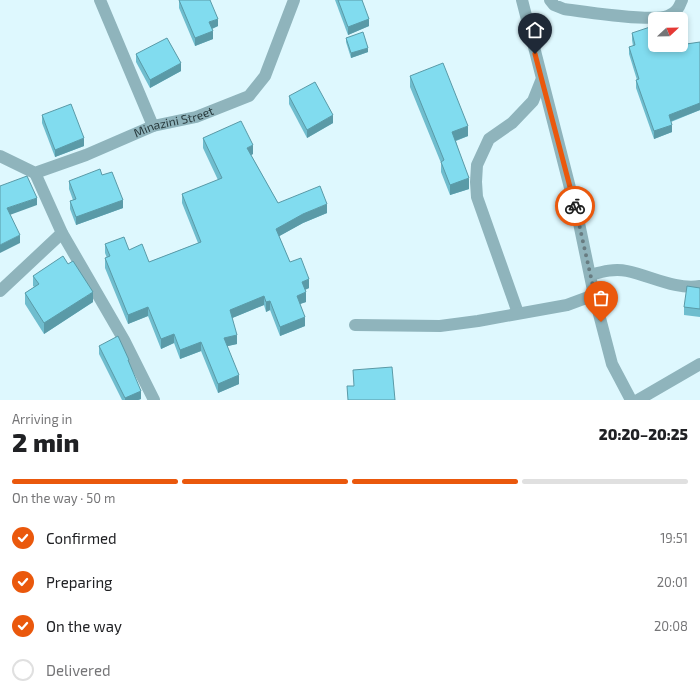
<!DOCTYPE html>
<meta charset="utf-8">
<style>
body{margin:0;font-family:"Exo 2",sans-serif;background:#f2f2f2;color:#202124;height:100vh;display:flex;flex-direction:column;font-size:15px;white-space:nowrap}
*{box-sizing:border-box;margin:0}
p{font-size:13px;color:#757577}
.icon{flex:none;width:22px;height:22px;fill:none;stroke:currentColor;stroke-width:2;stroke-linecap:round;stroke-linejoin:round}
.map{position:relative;height:400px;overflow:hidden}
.side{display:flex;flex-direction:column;background:#fff;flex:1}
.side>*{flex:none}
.needle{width:26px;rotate:68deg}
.buttons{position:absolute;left:648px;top:12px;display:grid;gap:8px}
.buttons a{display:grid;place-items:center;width:40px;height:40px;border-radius:6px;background:#fff;box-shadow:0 2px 6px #0003;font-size:20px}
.pin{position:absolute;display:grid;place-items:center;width:34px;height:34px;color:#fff;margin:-41px -17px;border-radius:50% 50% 50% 0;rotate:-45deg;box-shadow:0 0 4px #0007}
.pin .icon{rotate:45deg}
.courier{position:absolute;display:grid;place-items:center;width:40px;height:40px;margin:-20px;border:3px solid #ea580c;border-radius:50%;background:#fff;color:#222;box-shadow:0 1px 5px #0007}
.head em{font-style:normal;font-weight:800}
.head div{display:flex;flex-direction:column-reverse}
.head{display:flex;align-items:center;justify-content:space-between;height:68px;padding:0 12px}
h1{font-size:26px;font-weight:800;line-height:30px}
.bar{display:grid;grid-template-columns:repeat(4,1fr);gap:6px 4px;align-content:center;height:48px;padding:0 12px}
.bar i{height:5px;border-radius:3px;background:#e0e0e0}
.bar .on{background:#ea580c}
.bar p{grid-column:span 4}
ol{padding:0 12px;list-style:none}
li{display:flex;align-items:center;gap:12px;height:44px}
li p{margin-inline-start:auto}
li .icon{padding:4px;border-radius:50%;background:#ea580c;color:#fff;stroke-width:4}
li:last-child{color:#757577}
li i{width:22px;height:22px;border:2px solid #e0e0e0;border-radius:50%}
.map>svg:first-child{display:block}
</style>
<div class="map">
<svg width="700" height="400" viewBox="0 0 700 400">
<rect width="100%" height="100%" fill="#def8fe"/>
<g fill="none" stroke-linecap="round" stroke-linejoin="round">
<g stroke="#8fb4bc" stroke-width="12">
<polyline points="100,0 153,126"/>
<polyline points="522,0 579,223 594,295 612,364 631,400"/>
<path d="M550,0L554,5L564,9C586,12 651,22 668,16C676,13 679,8 682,0"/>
<path id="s1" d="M0,156L35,173L86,155L153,126L196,117L249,96L265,76L294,0"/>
<polyline points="35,173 62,233 124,340 154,400"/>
<path d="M590,275C601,272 614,268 627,271C651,276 675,290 700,286"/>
<polyline points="0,291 62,233"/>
<polyline points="518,313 477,197 476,182 477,165 489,139 512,123 533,101 541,81"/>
<polyline points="355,325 440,326 478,321 567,305 594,295"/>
<polyline points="638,400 700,364"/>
</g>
</g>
<g fill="#6fbdce">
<polygon points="179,0 218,26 212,29 213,39 195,46 179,8"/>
<polygon points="335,0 362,0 369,26 348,35"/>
<polygon points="632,33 655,45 666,47 700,42 700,111 700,110 671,122 672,132 654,139 636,88 636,80 637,80 629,54 629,47 633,46 632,40"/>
<polygon points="346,38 368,52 351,58 346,42"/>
<polygon points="136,54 181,71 150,88 136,62"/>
<polygon points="410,76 468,136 456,141 469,189 450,195 441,172 441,163 410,87"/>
<polygon points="289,96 333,123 307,138 289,104"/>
<polygon points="42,115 84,146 55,157 42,123"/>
<polygon points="203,138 253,154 251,155 278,203 327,213 303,223 279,236 290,262 309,288 305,290 306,302 300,304 305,326 280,336 270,310 266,312 264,305 232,318 237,344 227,346 239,384 218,393 201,351 180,359 174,343 161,349 148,316 128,324 105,268 105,258 107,258 105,253 105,244 129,250 149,262 198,243 182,203 182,194 218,180 203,148"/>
<polygon points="102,175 123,208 76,225 70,209 70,201 73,200 69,189 69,181"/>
<polygon points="33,276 93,302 44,334 25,304 25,293 34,287 33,286"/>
<polygon points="700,288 700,317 684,315 684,307"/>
<polygon points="99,346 129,363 141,399 138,400 122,400 99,354"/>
</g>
<g fill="#5a9aa7">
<polygon points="218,19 218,26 209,30 209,22"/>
<polygon points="369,19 369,26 348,35 348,27"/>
<polygon points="213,31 213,39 195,46 195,38"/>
<polygon points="368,48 368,52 351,58 351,53"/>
<polygon points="181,63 181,71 150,88 150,80"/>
<polygon points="700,103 700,110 669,122 669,115"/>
<polygon points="333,115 333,123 307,138 307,130"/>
<polygon points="672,125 672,132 654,139 654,131"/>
<polygon points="468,126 468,136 452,142 452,132"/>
<polygon points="84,138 84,146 55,157 55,150"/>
<polygon points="253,145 253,154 247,157 247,148"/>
<polygon points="469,178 469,189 450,195 450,185"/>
<polygon points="37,198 37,205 7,216 7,208"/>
<polygon points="123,200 123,208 76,225 76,217"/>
<polygon points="327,204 327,213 303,223 276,238 276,229 303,214"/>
<polygon points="20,235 20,243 0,253 0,245"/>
<polygon points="309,279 309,288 302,291 302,282"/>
<polygon points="93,292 93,302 44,334 44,323"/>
<polygon points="306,292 306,302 297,305 297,296"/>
<polygon points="264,296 264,305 230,319 230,310"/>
<polygon points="270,301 270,310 266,312 266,302"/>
<polygon points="148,307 148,316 128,324 128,315"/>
<polygon points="305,317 305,326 280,336 280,327"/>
<polygon points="174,334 174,343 161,349 161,339"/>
<polygon points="237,335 237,344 224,347 224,338"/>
<polygon points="201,342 201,351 180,359 180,350"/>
<polygon points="239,375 239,384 218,393 218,384"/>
<polygon points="141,391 141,399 138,400 125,400 125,398"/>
</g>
<g fill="#81dcef" stroke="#5a9aa7">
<polygon points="179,0 210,0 218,19 209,22 213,31 195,38"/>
<polygon points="338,0 362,0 369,19 348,27"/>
<polygon points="653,26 655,31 655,45 665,45 666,47 700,42 700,104 700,103 669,115 672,125 654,131 636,80 639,79 629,47 635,45 632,33"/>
<polygon points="363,32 368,48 351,53 346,38"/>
<polygon points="167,38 181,63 150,80 136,54"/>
<polygon points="443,63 468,126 452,132 469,178 450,185 441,162 444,160 410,76"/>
<polygon points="315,82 333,115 307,130 289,96"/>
<polygon points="71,104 84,138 55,150 42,115"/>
<polygon points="241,121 253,145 247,148 278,203 320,186 327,204 303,214 276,229 290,262 301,258 309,279 302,282 306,292 297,296 305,317 280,327 270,301 266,302 264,296 230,310 237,335 224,338 239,375 218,384 201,342 180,350 174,334 161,339 148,307 128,315 105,258 110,256 105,244 124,237 129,250 142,244 149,262 201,242 182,194 222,178 203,138"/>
<polygon points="100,169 102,175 112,172 123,200 76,217 70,201 76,199 69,181"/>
<polygon points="27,176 37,198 7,208 20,235 0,245 0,186"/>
<polygon points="63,256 68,264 73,261 93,292 44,323 25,293 39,284 33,276"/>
<polygon points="687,286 700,288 700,309 684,307"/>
<polygon points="118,336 129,360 128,360 141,391 125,398 99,346"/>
<polygon points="392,367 395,400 348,400 347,386 354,386 353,370"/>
</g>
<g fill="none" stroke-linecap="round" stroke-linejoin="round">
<polyline stroke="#687c81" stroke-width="4" stroke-dasharray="0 7.2" points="575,206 601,322"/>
<polyline stroke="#ea580c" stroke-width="5" points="535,54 575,206"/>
</g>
<g text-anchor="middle" stroke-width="3" stroke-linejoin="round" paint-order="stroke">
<g font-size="12" fill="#283a3d" stroke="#def8fe">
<text dy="4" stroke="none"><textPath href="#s1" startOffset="187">Minazini Street</textPath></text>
</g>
</g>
</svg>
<div class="buttons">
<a><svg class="needle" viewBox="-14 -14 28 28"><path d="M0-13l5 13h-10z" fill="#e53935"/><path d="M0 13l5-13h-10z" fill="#757577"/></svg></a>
</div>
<div class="pin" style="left:601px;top:322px;background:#ea580c"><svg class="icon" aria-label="bag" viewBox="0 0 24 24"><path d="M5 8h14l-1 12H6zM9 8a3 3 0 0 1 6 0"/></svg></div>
<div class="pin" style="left:535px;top:54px;background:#1f2937"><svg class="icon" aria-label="home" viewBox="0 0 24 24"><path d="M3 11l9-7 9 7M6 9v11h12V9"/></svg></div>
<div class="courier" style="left:575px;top:206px"><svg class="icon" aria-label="bike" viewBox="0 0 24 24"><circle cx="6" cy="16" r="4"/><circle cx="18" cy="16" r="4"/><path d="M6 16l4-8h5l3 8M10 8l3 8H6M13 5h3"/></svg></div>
</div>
<section class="side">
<div class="head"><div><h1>2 min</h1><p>Arriving in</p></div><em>20:20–20:25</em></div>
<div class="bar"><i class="on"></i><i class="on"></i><i class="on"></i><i></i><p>On the way · 50 m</p></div>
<ol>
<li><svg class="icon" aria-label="check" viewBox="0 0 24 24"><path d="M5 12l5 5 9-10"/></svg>Confirmed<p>19:51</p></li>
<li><svg class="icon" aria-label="check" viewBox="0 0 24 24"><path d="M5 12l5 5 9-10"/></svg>Preparing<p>20:01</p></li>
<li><svg class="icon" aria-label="check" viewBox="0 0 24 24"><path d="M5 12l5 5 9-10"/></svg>On the way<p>20:08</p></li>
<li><i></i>Delivered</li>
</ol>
</section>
